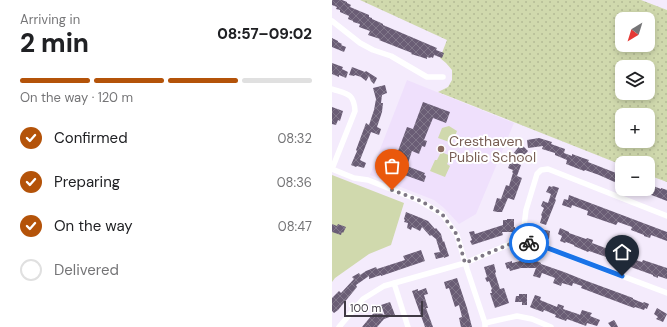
<!DOCTYPE html>
<meta charset="utf-8">
<style>
body{margin:0;font-family:"DM Sans",sans-serif;background:#f6f6f6;color:#202124;height:100vh;display:flex;flex-direction:column;font-size:15px;white-space:nowrap}
*{box-sizing:border-box;margin:0}
p{font-size:13px;color:#757577}
.icon{flex:none;width:22px;height:22px;fill:none;stroke:currentColor;stroke-width:2;stroke-linecap:round;stroke-linejoin:round}
.map{position:relative;flex:1;overflow:hidden}
.drawer{display:flex;flex-direction:column;background:#fff;width:332px}
.drawer>*{flex:none}
.needle{width:26px;rotate:218deg}
.controls{position:absolute;left:283px;top:12px;display:grid;gap:8px}
.controls a{display:grid;place-items:center;width:40px;height:40px;border-radius:8px;background:#fff;box-shadow:0 2px 6px #0003;font-size:20px}
.scale{position:absolute;left:12px;bottom:10px;width:79px;box-sizing:border-box;padding-left:4px;border:2px solid #3f3944;border-top:0;font-size:11px;line-height:14px;white-space:nowrap;color:#3f3944;-webkit-text-stroke:3px #fff;paint-order:stroke}
.pin{position:absolute;display:grid;place-items:center;width:34px;height:34px;color:#fff;margin:-41px -17px;border-radius:50% 50% 50% 0;rotate:-45deg;box-shadow:0 0 4px #0007}
.pin .icon{rotate:45deg}
.courier{position:absolute;display:grid;place-items:center;width:40px;height:40px;margin:-20px;border:3px solid #1a73e8;border-radius:50%;background:#fff;color:#222;box-shadow:0 1px 5px #0007}
.summary em{font-style:normal;font-weight:800}
.summary div{display:flex;flex-direction:column-reverse}
.summary{display:flex;align-items:center;justify-content:space-between;height:68px;padding:0 20px}
h1{font-size:26px;font-weight:800;line-height:30px}
.bar{display:grid;grid-template-columns:repeat(4,1fr);gap:6px 4px;align-content:center;height:48px;padding:0 20px}
.bar i{height:5px;border-radius:3px;background:#e0e0e0}
.bar .on{background:#b45309}
.bar p{grid-column:span 4}
ol{padding:0 20px;list-style:none}
li{display:flex;align-items:center;gap:12px;height:44px}
li p{margin-inline-start:auto}
li .icon{padding:4px;border-radius:50%;background:#b45309;color:#fff;stroke-width:4}
li:last-child{color:#757577}
li i{width:22px;height:22px;border:2px solid #e0e0e0;border-radius:50%}
main{display:flex;flex:1;min-height:0}
.map>svg:first-child{display:block}
</style>
<main>
<section class="drawer">
<div class="summary"><div><h1>2 min</h1><p>Arriving in</p></div><em>08:57–09:02</em></div>
<div class="bar"><i class="on"></i><i class="on"></i><i class="on"></i><i></i><p>On the way · 120 m</p></div>
<ol>
<li><svg class="icon" aria-label="check" viewBox="0 0 24 24"><path d="M5 12l5 5 9-10"/></svg>Confirmed<p>08:32</p></li>
<li><svg class="icon" aria-label="check" viewBox="0 0 24 24"><path d="M5 12l5 5 9-10"/></svg>Preparing<p>08:36</p></li>
<li><svg class="icon" aria-label="check" viewBox="0 0 24 24"><path d="M5 12l5 5 9-10"/></svg>On the way<p>08:47</p></li>
<li><i></i>Delivered</li>
</ol>
</section>
<div class="map">
<svg width="335" height="327" viewBox="0 0 335 327">
<defs>
<pattern id="grass-dots" width="8" height="8" patternUnits="userSpaceOnUse"><rect width="8" height="8" fill="#d0d9ad"/><path d="M2 2h.1M6 6h.1" fill="none" stroke="#b4bb96" stroke-width="1.8" stroke-linecap="round"/></pattern>
<pattern id="building-cross-hatch" width="8" height="8" patternUnits="userSpaceOnUse"><rect width="8" height="8" fill="#6a5d75"/><path d="M0 0l8 8M0 8l8-8" fill="none" stroke="#81778a"/></pattern>
</defs>
<rect width="100%" height="100%" fill="#f4ebfc"/>
<polygon fill="#efe0fc" points="75,80 182,123 144,214 127,224 112,208 102,200 38,175"/>
<path fill="url(#grass-dots)" fill-rule="evenodd" d="M28,0H309L335,10V182L316,175V163H290V165L106,92L116,87L120,80V70L114,63L108,58L115,40ZM290,19H316V45H290ZM290,67H316V93H290ZM290,115H316V141H290Z"/>
<g fill="#d0d9ad">
<polygon points="117,126 125,131 120,143 106,138 110,128"/>
<polygon points="109,152 119,156 115,164 118,166 113,177 98,171 103,160 105,160"/>
<polygon points="0,175 72,203 59,245 37,254 3,278 0,282"/>
</g>
<g fill="url(#building-cross-hatch)">
<polygon points="0,0 10,0 15,2 15,3 19,5 18,7 37,15 37,17 40,18 40,19 47,22 51,24 51,25 105,48 104,50 112,53 110,58 102,55 101,58 99,57 98,58 95,57 95,59 89,57 79,54 80,53 52,42 47,40 48,39 36,35 38,31 27,27 28,24 21,22 21,21 16,19 17,16 8,12 8,10 4,9 5,7 0,5"/>
<polygon points="290,24 290,40 284,38"/>
<polygon points="0,38 6,41 6,42 10,44 9,45 14,47 12,52 0,47"/>
<polygon points="0,63 11,67 10,69 16,72 14,78 7,75 7,77 0,74"/>
<polygon points="20,67 33,72 34,71 45,78 42,84 39,81 37,76 34,81 29,77 23,75 22,76 17,75"/>
<polygon points="53,85 55,93 50,95 49,103 51,103 50,112 45,127 49,129 47,135 39,132 28,160 34,163 32,168 25,166 24,167 19,165 25,151 24,150 34,123 37,125 42,110 44,99 41,88"/>
<polygon points="91,102 118,112 114,123 101,118 92,140 95,141 93,147 90,146 87,154 80,151 75,166 93,173 92,175 94,176 92,182 67,173 66,175 58,172 75,127 81,129"/>
<polygon points="0,107 11,111 8,121 6,120 4,125 0,124"/>
<polygon points="207,138 220,142 219,144 233,149 232,153 240,156 240,154 251,158 257,160 256,162 284,173 285,171 290,173 290,176 287,184 267,175 253,170 252,171 234,164 235,160 223,155 223,153 210,149 211,146 196,148 195,140"/>
<polygon points="189,144 196,151 188,160 181,154"/>
<polygon points="179,161 189,165 185,176 190,178 182,200 176,198 170,212 165,212 161,211 165,198 169,199 174,185 177,186 181,173 180,172 181,170 176,168"/>
<polygon points="316,184 329,189 329,188 335,190 335,201 304,189 316,189"/>
<polygon points="217,186 220,187 221,186 227,188 223,199 224,200 214,225 208,223 210,216 209,215 212,208 209,206 211,201 216,203 219,194 214,192"/>
<polygon points="237,195 335,232 335,241 319,235 318,238 312,236 312,235 299,230 300,227 286,222 284,225 255,215 256,211 240,205 239,208 230,205 232,199 236,200"/>
<polygon points="74,212 89,218 96,221 103,229 104,228 109,234 111,242 112,241 117,256 112,258 112,257 104,259 102,253 108,252 104,239 99,235 98,236 90,227 88,231 80,227 79,230 75,228 76,223 72,222 73,220 72,219"/>
<polygon points="175,219 182,219 182,227 183,227 183,232 170,232 171,235 140,245 138,241 140,240 137,232 142,231 143,234 171,225 171,220 175,220"/>
<polygon points="0,224 5,226 6,224 14,227 11,233 10,232 9,235 0,232"/>
<polygon points="228,228 237,232 237,233 254,239 255,238 261,240 260,243 284,252 284,253 297,258 310,262 311,260 335,268 335,279 326,276 326,278 321,276 321,275 282,261 283,260 257,251 256,252 242,246 242,245 234,242 233,243 228,241 230,236 226,234"/>
<polygon points="209,229 218,231 217,239 211,238 211,236 207,235"/>
<polygon points="89,250 93,261 49,276 49,275 37,279 37,276 24,285 25,287 6,310 2,313 0,311 0,298 7,291 9,293 22,279 20,277 27,273 28,275 34,271 44,267 45,269 73,260 71,256"/>
<polygon points="188,259 195,260 195,261 203,261 203,260 209,263 209,264 232,272 252,280 301,298 301,299 311,303 312,302 317,304 315,309 313,308 312,310 303,307 302,308 249,288 250,286 241,283 240,286 230,283 229,286 221,283 223,278 210,273 208,278 201,276 204,268 189,268 178,271 177,268 175,269 173,263 180,261 180,263 188,261"/>
<polygon points="162,264 164,272 163,273 168,289 172,288 177,303 163,308 158,293 160,293 159,290 160,289 157,281 155,282 153,278 155,277 152,267"/>
<polygon points="125,278 135,308 140,327 129,327 127,318 130,317 127,305 123,307 117,288 114,289 112,282"/>
<polygon points="94,288 96,294 92,295 96,308 94,308 101,327 93,327 80,291 86,289 86,291"/>
<polygon points="187,294 195,294 195,305 190,305 190,302 183,302 184,296 187,296"/>
<polygon points="203,295 209,297 208,300 225,307 226,304 232,306 231,309 246,314 248,315 250,310 260,313 258,316 268,320 265,326 255,323 254,326 235,319 234,321 223,317 224,315 212,310 211,312 200,308 198,307"/>
<polygon points="58,302 63,315 52,319 45,327 30,327 45,309 53,316 49,305"/>
<polygon points="325,308 335,314 331,322 324,319 326,317 322,314"/>
<polygon points="282,320 284,323 286,327 279,327 276,323"/>
</g>
<g fill="none" stroke-linecap="round" stroke-linejoin="round">
<g stroke="#fff" stroke-width="5.5">
<polyline points="0,21 28,43 41,50 59,56 95,77 111,77"/>
<path d="M0,89C15,94 22,93 23,111L0,169L22,178L36,180L86,200L110,214L125,235L135,269L153,323V327"/>
<polyline points="190,242 194,210 205,174 209,170 216,169 335,216"/>
<polyline points="62,283 76,327"/>
<polyline points="153,323 185,316 200,319 219,327"/>
<polyline points="7,327 31,299 52,286 133,263 183,242 190,242 205,244 335,293"/>
</g>
</g>
<g fill="none" stroke-linecap="round" stroke-linejoin="round">
<polyline stroke="#7e7784" stroke-width="4" stroke-dasharray="0 7.2" points="60,190 89,201 110,214 125,235 133,263 183,242 190,242 197,243"/>
<polyline stroke="#1a73e8" stroke-width="5" points="197,243 205,244 290,276"/>
</g>
<circle fill="#8d6e63" stroke="#fff" stroke-width="1.5" cx="109" cy="149" r="4"/>
<g text-anchor="middle" stroke-width="4" stroke-linejoin="round" paint-order="stroke">
<g font-size="14" fill="#785e54" stroke="#fff" text-anchor="start">
<text x="117" y="146">Cresthaven<tspan x="117" dy="16">Public School</tspan></text>
</g>
</g>
</svg>
<div class="controls">
<a><svg class="needle" viewBox="-14 -14 28 28"><path d="M0-13l5 13h-10z" fill="#e53935"/><path d="M0 13l5-13h-10z" fill="#757577"/></svg></a>
<a><svg class="icon" aria-label="layers" viewBox="0 0 24 24"><path d="M12 4l9 5-9 5-9-5zM3 14l9 5 9-5"/></svg></a>
<a>+</a>
<a>−</a>
</div>
<div class="scale">100 m</div>
<div class="pin" style="left:60px;top:190px;background:#ea580c"><svg class="icon" aria-label="bag" viewBox="0 0 24 24"><path d="M5 8h14l-1 12H6zM9 8a3 3 0 0 1 6 0"/></svg></div>
<div class="pin" style="left:290px;top:276px;background:#1f2937"><svg class="icon" aria-label="home" viewBox="0 0 24 24"><path d="M3 11l9-7 9 7M6 9v11h12V9"/></svg></div>
<div class="courier" style="left:197px;top:243px"><svg class="icon" aria-label="bike" viewBox="0 0 24 24"><circle cx="6" cy="16" r="4"/><circle cx="18" cy="16" r="4"/><path d="M6 16l4-8h5l3 8M10 8l3 8H6M13 5h3"/></svg></div>
</div>
</main>
